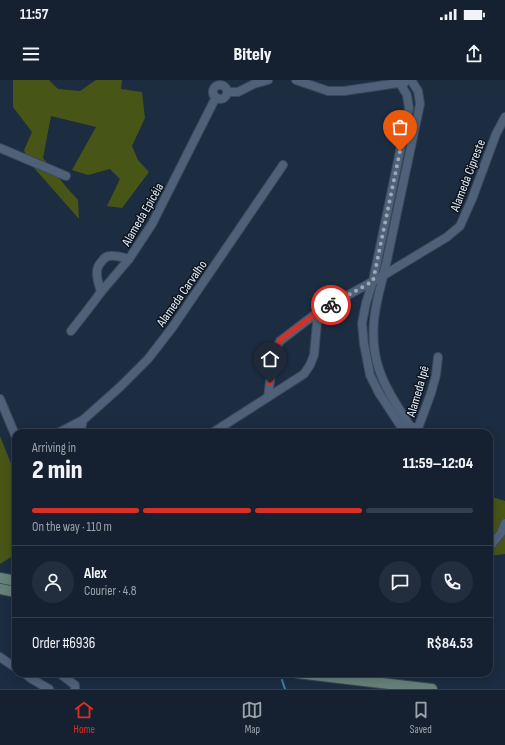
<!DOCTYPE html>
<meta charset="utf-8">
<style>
body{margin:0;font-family:"Sofia Sans Condensed",sans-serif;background:#222e3d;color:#f1f3f6;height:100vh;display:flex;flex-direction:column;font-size:15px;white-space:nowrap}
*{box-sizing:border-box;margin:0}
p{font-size:13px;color:#9da3ab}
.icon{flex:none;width:22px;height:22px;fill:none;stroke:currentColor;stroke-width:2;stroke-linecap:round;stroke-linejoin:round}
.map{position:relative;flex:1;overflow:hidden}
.sheet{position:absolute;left:12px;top:349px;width:481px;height:248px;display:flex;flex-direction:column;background:#152131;border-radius:12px;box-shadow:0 2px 10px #0003,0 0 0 1px #343e4d}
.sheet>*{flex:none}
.pin{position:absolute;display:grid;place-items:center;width:34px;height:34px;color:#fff;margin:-41px -17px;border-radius:50% 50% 50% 0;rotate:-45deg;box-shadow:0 0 4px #0007}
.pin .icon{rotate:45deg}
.courier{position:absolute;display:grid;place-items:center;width:40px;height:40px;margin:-20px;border:3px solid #d93025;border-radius:50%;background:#fff;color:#222;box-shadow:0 1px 5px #0007}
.summary em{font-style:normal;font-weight:800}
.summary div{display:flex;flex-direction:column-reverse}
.summary{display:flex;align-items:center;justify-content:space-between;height:68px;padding:0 20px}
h1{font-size:26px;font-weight:800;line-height:30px}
.bar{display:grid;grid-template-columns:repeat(4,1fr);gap:6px 4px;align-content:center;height:48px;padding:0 20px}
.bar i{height:5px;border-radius:3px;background:#343e4d}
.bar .current{background:#d93025}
.bar p{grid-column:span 4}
.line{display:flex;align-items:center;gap:10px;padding:0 20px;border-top:1px solid #343e4d}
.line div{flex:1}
.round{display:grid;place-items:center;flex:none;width:42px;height:42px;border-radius:21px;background:#222e3d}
.status{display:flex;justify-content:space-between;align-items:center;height:28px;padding:0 20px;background:#152131;direction:ltr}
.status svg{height:11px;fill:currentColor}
header{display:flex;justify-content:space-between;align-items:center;height:52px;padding:0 20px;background:#152131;font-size:18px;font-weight:800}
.menu{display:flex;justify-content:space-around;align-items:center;height:56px;border-top:1px solid #343e4d;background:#152131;font-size:11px;color:#9da3ab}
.menu a{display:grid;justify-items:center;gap:2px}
.menu .current{color:#d93025}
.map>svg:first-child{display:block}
</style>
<div class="status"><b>11:57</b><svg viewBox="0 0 49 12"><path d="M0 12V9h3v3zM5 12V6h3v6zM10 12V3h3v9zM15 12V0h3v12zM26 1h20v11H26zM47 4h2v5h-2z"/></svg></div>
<header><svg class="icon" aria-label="menu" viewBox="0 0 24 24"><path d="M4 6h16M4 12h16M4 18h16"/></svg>Bitely<svg class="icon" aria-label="share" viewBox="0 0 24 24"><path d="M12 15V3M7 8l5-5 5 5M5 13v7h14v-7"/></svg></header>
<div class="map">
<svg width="505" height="609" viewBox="0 0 505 609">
<rect width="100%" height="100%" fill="#1c2c41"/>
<g fill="#475617">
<polygon points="13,0 49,0 58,9 80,11 96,0 122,0 121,9 142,12 145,38 132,66 138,80 149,92 122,128 107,126 120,99 110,89 88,95 72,90 96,47 51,36 43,78 68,109 78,120 79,139 28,81 24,70 32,52 13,27"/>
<polygon points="0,356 16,396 16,474 0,484"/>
<polygon points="489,416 505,421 505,474 489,476"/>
</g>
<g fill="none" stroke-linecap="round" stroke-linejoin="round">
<polyline stroke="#3682a7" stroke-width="2" points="282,600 285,609"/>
<defs>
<g id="minor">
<polyline points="296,0 328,11 344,11 405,2"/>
<polyline points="398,0 407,15 409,28 373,201 366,223 362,243 364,264 370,295 379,313 404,351 404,353"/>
<path d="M411,0L418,11L420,24C409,74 399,125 388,175C381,209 369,237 375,273C379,300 396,324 410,346C414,347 417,349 417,353"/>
<circle cx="220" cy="12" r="7"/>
<polyline points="227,12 238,12 254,4 268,0"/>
<polyline points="0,68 66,96"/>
<path d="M101,212C98,201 93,190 102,181C104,178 107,176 110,176C116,175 124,178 129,179"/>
<polyline points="71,251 89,228 101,212 129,179 152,144 216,17"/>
<path d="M268,317C271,298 271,277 280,261L318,232L384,195L447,157L460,146L472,119L496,54L505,37"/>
<polyline points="0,319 16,357"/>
<polyline points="417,351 431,313 436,295 438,277"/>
<polyline points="58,353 83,340 120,307 148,279 172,248 283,85"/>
<polyline points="80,353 83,340"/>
<polyline points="212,353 304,294 310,285 314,275 318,232"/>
<polyline points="489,468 501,453 505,443"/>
<polyline points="0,577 16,588"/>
<polyline points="24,593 32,599"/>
<polyline points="38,593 32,599 49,609"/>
<polyline points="59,593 75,605 75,609"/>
</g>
<g id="secondary">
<polyline points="0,498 16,501"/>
<polyline points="0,509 16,512"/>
<polyline points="297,593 432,609"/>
</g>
</defs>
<use href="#minor" stroke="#3a485a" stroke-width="10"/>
<use href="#secondary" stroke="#3a485a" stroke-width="12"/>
<use href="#minor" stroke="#4f6179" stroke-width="8"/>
<use href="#secondary" stroke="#668179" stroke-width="10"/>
</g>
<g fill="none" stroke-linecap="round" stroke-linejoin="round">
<polyline stroke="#9ca9b9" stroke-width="4" stroke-dasharray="0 7.2" points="331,225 373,201 400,71"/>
<path stroke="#d93025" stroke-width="5" d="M270,303C272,288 272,274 280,260L318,232L331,225"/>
</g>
<g text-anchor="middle" stroke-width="3" stroke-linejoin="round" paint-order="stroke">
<g font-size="13" fill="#e1ecfa" stroke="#0d141d">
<text transform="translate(467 95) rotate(-69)" y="5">Alameda Cipreste</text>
<text transform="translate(142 134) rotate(-60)" y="5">Alameda Epicéia</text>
<text transform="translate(181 213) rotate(-55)" y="5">Alameda Carvalho</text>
<text transform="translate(417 311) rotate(-74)" y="5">Alameda Ipê</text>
</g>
</g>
</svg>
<div class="pin" style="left:400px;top:71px;background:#ea580c"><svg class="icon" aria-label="bag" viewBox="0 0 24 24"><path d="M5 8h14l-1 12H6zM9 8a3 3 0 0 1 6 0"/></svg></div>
<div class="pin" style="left:270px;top:303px;background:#1f2937"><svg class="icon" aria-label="home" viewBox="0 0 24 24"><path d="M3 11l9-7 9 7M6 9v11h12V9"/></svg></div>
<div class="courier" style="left:331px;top:225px"><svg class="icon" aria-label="bike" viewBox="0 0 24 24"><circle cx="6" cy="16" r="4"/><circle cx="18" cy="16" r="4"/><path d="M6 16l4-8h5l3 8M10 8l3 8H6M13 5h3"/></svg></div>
<section class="sheet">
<div class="summary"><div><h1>2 min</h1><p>Arriving in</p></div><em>11:59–12:04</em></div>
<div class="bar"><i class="current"></i><i class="current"></i><i class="current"></i><i></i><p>On the way · 110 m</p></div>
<div class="line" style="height:72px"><a class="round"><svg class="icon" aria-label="person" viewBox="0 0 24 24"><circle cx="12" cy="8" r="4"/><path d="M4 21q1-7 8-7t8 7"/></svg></a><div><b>Alex</b><p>Courier · 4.8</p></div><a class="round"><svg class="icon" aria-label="chat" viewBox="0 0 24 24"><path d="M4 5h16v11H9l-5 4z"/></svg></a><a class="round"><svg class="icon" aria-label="phone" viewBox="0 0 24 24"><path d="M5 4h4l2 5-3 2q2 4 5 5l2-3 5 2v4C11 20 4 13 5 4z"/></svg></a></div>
<div class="line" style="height:52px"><div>Order #6936</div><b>R$84.53</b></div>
</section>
</div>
<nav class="menu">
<a class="current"><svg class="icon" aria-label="home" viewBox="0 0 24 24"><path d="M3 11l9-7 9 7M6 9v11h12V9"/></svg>Home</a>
<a><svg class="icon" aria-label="map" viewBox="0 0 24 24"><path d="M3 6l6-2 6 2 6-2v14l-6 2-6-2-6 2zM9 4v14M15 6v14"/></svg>Map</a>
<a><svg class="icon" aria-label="saved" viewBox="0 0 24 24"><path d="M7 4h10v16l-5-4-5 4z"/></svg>Saved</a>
</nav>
